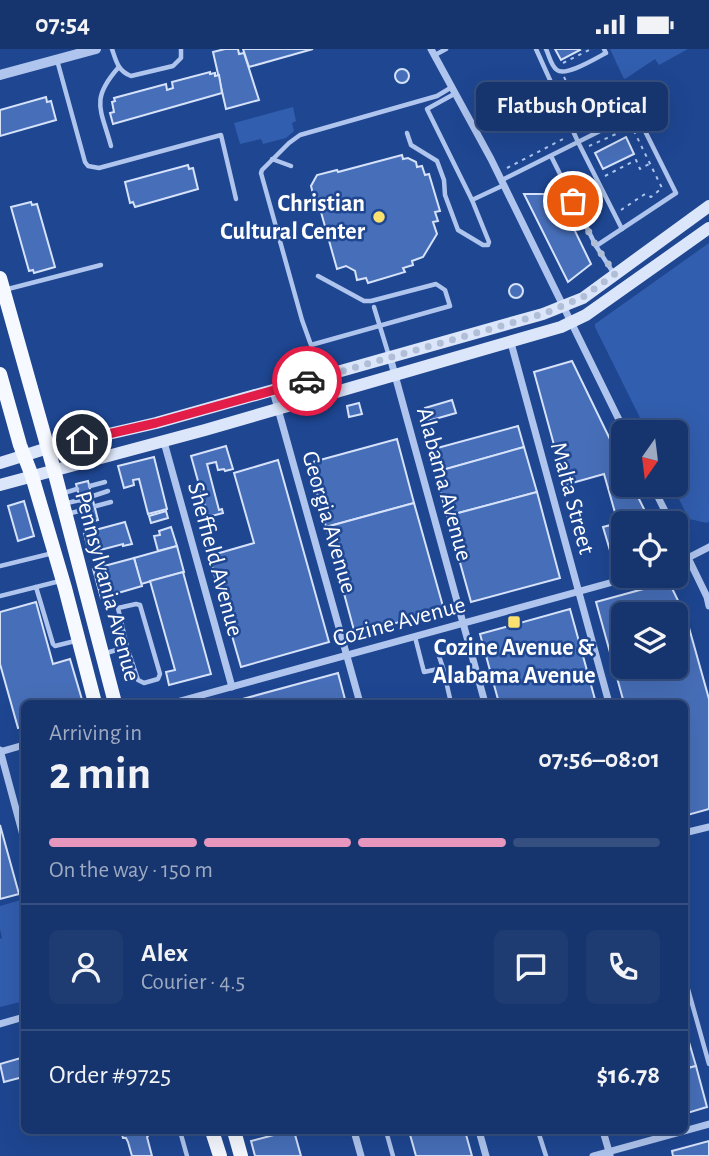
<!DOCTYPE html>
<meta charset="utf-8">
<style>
body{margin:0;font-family:"Alegreya Sans",sans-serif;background:#1f3c72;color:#f1f3f6;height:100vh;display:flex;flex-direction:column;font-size:26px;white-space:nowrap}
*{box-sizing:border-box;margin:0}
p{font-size:23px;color:#9eaac2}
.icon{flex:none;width:38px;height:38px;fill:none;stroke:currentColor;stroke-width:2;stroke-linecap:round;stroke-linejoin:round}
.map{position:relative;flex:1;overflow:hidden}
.side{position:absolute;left:21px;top:651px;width:667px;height:434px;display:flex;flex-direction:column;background:#16346d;border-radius:10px;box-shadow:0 7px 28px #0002,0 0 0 2px #354f80}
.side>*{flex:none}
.needle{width:46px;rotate:194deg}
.buttons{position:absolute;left:611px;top:371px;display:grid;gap:14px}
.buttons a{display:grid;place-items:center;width:77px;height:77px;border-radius:10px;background:#16346d;box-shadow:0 7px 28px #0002,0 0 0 2px #354f80;font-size:35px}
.pin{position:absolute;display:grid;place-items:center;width:60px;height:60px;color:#fff;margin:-30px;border:4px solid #fff;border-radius:50%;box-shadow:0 2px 7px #0007}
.courier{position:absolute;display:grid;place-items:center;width:70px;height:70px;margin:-35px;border:5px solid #e11d48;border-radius:50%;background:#fff;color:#222;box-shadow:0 2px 9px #0007}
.bubble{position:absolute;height:49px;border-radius:10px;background:#16346d;box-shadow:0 7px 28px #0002,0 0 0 2px #354f80;font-size:23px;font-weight:700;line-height:49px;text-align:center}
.head em{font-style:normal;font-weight:700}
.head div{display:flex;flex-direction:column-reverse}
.head{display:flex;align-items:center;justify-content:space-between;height:119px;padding:0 28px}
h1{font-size:46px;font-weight:700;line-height:52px}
.bar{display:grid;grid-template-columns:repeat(4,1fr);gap:10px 7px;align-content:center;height:84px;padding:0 28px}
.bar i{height:9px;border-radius:5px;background:#354f80}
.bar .on{background:#e797bd}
.bar p{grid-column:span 4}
.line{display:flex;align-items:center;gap:18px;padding:0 28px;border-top:2px solid #354f80}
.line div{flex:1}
.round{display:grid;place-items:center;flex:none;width:74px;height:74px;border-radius:10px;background:#1f3c72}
.status{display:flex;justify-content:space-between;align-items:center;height:49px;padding:0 35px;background:#16346d;direction:ltr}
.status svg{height:19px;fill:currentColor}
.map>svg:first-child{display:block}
</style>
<div class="status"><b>07:54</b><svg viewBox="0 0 49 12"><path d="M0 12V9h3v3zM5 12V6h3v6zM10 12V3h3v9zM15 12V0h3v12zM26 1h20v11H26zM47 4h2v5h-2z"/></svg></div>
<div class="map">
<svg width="709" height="1107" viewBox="0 0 709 1107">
<rect width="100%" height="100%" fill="#1e4691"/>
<g fill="#325eaf">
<polygon points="610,0 688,0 659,16 655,10 625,30 623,28"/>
<polygon points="293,58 296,72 292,74 294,82 286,89 263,95 261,90 240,95 234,74"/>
<polygon points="709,194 709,472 707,474 689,470 672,436 676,436 676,383 647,383 595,278 595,275"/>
<polygon points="24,850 24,952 0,958 0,890 2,889 0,880 0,857"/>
</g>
<g fill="#476fb9" stroke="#d5e2fa" stroke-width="2" fill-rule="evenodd">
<polygon points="225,0 238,0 239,5 244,4 259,51 226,60 213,3"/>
<polygon points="243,0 313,0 249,18"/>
<polygon points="555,0 579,0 580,1 561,11"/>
<circle cx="402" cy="27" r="7"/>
<polygon points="210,23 210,25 215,24 215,27 219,26 222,44 113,75 110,64 114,63 112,53 115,52 114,49 166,35 167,41 173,39 172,33"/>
<polygon points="46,48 47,53 51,52 56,71 0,87 0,61"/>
<polygon points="626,88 634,105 603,120 595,104"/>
<polygon points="402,106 403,110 408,109 416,113 417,118 422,117 425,126 429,125 440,162 435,163 438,172 433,173 437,185 423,208 412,212 413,216 403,219 405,223 368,234 366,229 357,231 355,222 346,217 337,220 319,156 316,157 311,137 317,126 337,121 338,123"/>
<polygon points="188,116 189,120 193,119 198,140 135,158 133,153 130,154 125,133"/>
<polygon points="524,145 557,145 591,215 568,233"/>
<polygon points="31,153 32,156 37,155 55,218 34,224 33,221 29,222 11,158"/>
<circle cx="516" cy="242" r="7"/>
<polygon points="572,312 623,417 623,436 632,436 651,474 623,474 623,513 614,515 603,478 618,474 604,425 565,436 534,323"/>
<polygon points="452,351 456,364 428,372 425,359"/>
<polygon points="359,354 362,365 349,368 347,357"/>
<polygon points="518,377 524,398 436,423 430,401"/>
<polygon points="397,390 414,454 326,478 309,414"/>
<polygon points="226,397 233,420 225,422 224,420 218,421 216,413 207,415 219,461 222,460 223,464 208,468 191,407"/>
<polygon points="524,398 537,443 447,467 435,423"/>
<polygon points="154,408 167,460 148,465 139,430 133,431 134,436 124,439 118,417"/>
<polygon points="278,411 329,593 241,618 209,507 254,494 234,424"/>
<polygon points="88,432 98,471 86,474 76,435"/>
<polygon points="537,443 560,529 471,553 447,467"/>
<polygon points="24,452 34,487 18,492 8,457"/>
<polygon points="414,454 444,561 355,585 326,478"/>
<polygon points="166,462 168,469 151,474 149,467"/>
<polygon points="125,473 132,495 123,497 123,495 89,504 84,484"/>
<polygon points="171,478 177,497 158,502 154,487 160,486 159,482"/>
<polygon points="177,497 184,523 141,535 134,509"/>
<polygon points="134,509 142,537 101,549 93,520"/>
<polygon points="183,523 211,625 169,636 166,623 175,621 150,532"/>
<path d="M669,533L686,568L709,650V760L684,767V654H624L596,553ZM623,565H676V618H623Z"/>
<polygon points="36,553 53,615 70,610 83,654 24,654 24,677 18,679 0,615 0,563"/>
<polygon points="570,560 596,654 499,654 480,585"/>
<polygon points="338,624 346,654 228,654"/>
<polygon points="0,776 19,845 0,850"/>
<polygon points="684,976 696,1017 684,1020"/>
<polygon points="24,1008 24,1033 23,1028 4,1033 0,1015"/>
<polygon points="696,1017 707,1058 684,1065 684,1020"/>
<polygon points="121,1082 147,1083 148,1087 147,1088 152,1107 132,1107 128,1093 126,1089 123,1089"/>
<polygon points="289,1082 294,1082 301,1107 255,1107 251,1092"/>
<polygon points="409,1082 465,1082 472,1107 416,1107"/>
<polygon points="709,1092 709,1107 673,1107 672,1102"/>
</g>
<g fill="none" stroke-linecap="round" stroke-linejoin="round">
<g stroke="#afc5ee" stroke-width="2" stroke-dasharray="3.5 5" stroke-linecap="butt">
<polyline points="563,14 591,0"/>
<polyline points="564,28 589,77"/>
<polyline points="582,80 596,74"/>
<polyline points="589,97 632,78 662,139 651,148 645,145 621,161"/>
<polyline points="507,119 567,88"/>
<polyline points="605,127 636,111 640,120 649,115"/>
</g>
<g stroke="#afc5ee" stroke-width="4.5">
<path d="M112,0C116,12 118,22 131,27L173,17L181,9V0"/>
<polyline points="536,0 578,93 622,180"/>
<path d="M546,0C549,6 551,17 557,21C566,28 596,9 606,4L604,0"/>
<polyline points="435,6 446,0"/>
<polyline points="57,11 85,113 88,117 99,119 221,86 236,150"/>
<polyline points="456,44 427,60 472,151"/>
<polyline points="407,84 411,96 437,112 444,131 445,146 458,181 483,196 488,196 489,193 472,151 504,136"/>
<path d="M111,97C101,60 90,51 118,19"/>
<polyline points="272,110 291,117"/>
<polyline points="502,131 636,64 676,144 596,197 551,107"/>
<polyline points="596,197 614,225"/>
<polyline points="318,227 364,252 371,252 436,235 445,241 450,257 311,296 302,271 261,124 262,121 289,94 300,86 437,47 452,38"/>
<polyline points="8,240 101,216"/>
<polyline points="374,258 389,307"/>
<polyline points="90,437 105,433"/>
<polyline points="64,444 77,440"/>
<polyline points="93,447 108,442"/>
<polyline points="67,454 80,451"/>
<polyline points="96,457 111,453"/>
<polyline points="67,465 83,461"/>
<polyline points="0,517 53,504"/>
<polyline points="36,538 53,595 55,597 75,592"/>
<polyline points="0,547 60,532"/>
<polygon points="136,555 140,556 160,625 158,630 144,634 138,631 127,598 118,559"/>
<polyline points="415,588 424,623 443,619 451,654"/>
<polyline points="106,604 127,598"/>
<polyline points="439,607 443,619"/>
<polyline points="684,926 709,1015"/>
<polyline points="180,1082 187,1107"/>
<polyline points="386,1082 393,1107"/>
<polyline points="538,1082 546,1107"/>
<polyline points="236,1085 247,1082"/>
</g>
<g stroke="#afc5ee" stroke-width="7">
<polyline points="431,0 491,110 625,383"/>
<polyline points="511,294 609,654"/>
<polyline points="390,308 485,654"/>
<polyline points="273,342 360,654"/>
<polyline points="164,393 232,638"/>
<polyline points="652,436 671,474"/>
<polyline points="676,484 707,548 709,557"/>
<polyline points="676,515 709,498"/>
<polyline points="173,654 635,527"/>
<polyline points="0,701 24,790"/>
<polyline points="0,703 24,696"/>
<polyline points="684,784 709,778"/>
<polyline points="0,975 24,968"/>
<polyline points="354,1082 361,1107"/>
<polyline points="479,1082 486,1107"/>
<polyline points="603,1082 610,1106"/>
<polyline points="593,1107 709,1075"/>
</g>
<polyline stroke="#afc5ee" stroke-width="10" points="0,26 96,0"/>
<g stroke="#dce6fa" stroke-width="12">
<polyline points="0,414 48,399 156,374 543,265 583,249 709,157"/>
<polyline points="0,436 205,381 561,278 586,266 709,179"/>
</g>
<g stroke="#f6f9ff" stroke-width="14">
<polyline points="0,229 54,421 115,654"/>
<polyline points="0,325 20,396 32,427 65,539 95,654"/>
<polyline points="212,1082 220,1107"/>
<polyline points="234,1082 241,1107"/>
</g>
</g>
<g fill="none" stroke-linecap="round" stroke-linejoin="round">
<polyline stroke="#b0bed8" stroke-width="7" stroke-dasharray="0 12.6" points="307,332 543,265 583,248 615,225 596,197 573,152"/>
<polyline stroke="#e11d48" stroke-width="9" points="82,391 156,374 307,332"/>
</g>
<g fill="#fce16f" stroke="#1e4691" stroke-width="2.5">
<circle cx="379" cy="168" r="7"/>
<rect x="507" y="566" width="14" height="14" rx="3.5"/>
</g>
<g text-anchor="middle" stroke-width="5" stroke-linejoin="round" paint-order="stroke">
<g font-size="24" font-weight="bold" fill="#fff" stroke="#1e4691" text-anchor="end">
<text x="365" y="162">Christian<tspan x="365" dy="28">Cultural Center</tspan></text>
<text x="514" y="606" text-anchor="middle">Cozine Avenue &amp;<tspan x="514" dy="28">Alabama Avenue</tspan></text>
</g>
<g font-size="24" fill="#fff" stroke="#1e4691">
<text transform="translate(445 435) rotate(75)" y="8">Alabama Avenue</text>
<text transform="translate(573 449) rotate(75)" y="8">Malta Street</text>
<text transform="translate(330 473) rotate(74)" y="8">Georgia Avenue</text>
<text transform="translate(216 510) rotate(75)" y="8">Sheffield Avenue</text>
<text transform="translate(108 537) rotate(75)" y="8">Pennsylvania Avenue</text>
<text transform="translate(399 572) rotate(-15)" y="8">Cozine Avenue</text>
</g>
</g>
</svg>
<div class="buttons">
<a><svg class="needle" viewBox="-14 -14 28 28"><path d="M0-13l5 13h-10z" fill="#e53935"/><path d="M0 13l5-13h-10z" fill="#9eaac2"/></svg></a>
<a><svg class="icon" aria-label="locate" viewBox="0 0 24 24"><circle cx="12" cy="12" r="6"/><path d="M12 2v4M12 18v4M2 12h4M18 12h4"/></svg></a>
<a><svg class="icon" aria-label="layers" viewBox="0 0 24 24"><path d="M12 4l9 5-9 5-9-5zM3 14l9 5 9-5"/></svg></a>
</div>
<div class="pin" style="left:573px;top:152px;background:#ea580c"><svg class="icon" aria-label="bag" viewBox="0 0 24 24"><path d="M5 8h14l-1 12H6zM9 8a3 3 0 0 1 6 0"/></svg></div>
<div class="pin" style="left:82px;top:391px;background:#1f2937"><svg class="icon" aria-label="home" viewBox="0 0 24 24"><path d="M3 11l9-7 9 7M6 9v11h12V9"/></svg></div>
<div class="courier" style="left:307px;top:332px"><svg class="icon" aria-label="car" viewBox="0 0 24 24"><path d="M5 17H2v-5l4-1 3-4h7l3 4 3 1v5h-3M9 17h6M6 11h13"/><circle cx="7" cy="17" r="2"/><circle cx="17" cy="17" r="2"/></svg></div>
<div class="bubble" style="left:476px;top:33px;width:192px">Flatbush Optical</div>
<section class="side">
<div class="head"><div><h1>2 min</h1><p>Arriving in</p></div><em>07:56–08:01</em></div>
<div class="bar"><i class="on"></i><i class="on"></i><i class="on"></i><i></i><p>On the way · 150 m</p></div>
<div class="line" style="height:126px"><a class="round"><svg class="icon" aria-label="person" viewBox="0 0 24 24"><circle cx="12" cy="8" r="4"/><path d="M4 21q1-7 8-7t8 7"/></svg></a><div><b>Alex</b><p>Courier · 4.5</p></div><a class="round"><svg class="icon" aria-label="chat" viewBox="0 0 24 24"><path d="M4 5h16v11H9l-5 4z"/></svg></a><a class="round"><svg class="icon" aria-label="phone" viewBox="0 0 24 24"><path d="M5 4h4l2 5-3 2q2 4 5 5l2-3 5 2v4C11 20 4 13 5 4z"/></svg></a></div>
<div class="line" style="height:91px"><div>Order #9725</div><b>$16.78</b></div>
</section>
</div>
